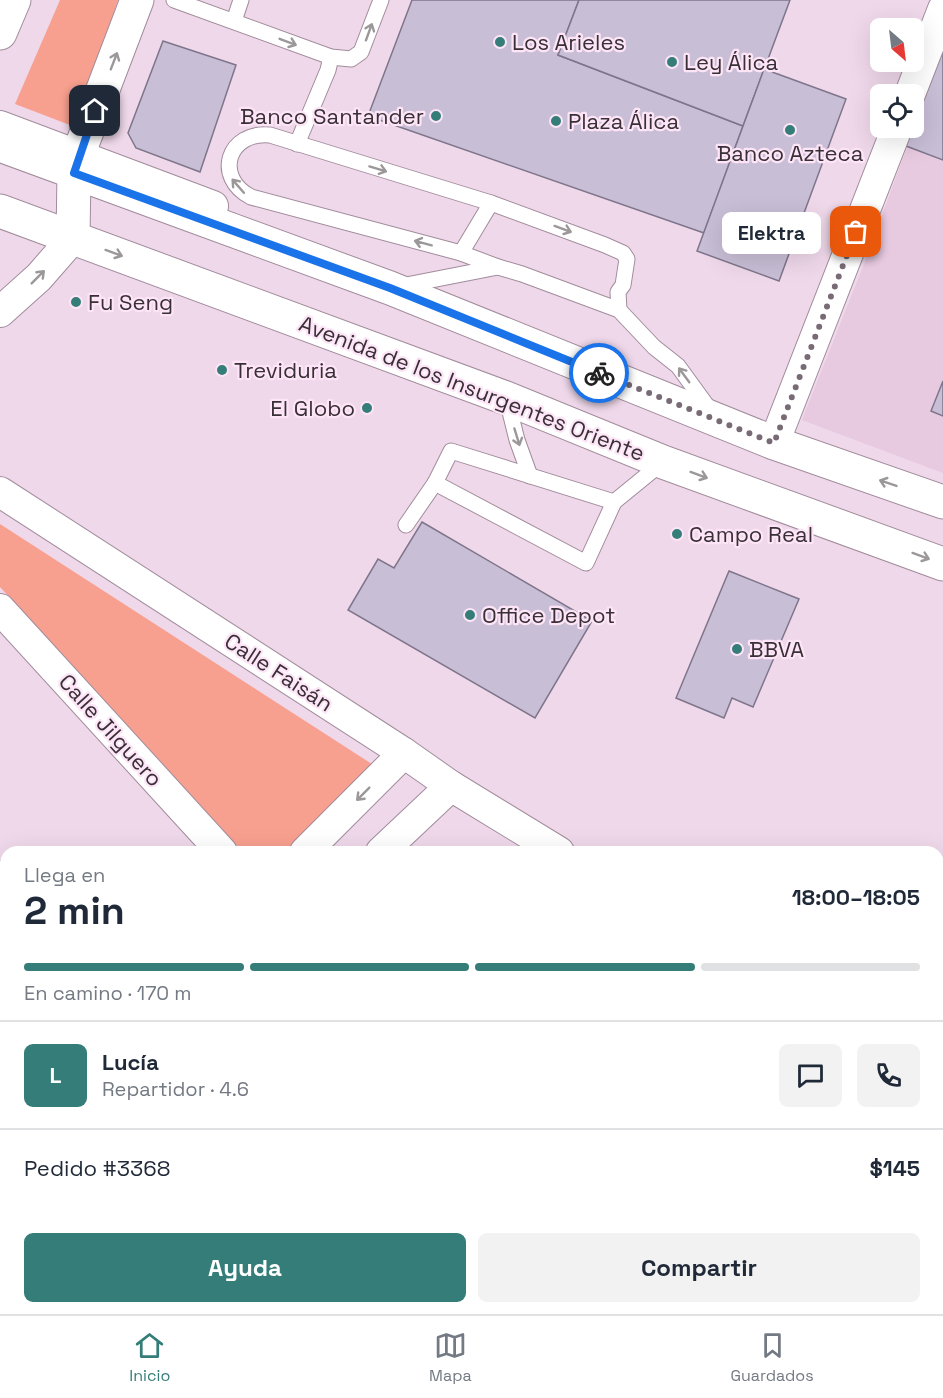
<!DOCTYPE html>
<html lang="es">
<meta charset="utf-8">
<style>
body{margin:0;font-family:"Space Grotesk",sans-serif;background:#f2f2f3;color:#1f2937;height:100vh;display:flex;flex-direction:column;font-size:22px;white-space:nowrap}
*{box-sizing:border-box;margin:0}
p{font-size:20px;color:#747a83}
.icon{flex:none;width:33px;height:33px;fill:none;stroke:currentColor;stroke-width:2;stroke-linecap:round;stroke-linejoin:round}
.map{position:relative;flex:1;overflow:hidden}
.details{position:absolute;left:0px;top:846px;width:944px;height:468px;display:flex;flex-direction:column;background:#fff;border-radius:18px 18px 0 0;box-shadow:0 6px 24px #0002}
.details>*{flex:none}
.needle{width:39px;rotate:152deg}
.buttons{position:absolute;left:870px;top:18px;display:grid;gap:12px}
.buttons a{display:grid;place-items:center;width:54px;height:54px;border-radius:9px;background:#fff;box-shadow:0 6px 24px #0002;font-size:30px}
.pin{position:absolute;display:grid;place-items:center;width:51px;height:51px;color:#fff;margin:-26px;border-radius:12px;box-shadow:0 3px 9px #0006}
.courier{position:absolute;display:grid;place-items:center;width:60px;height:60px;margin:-30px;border:4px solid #1a73e8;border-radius:50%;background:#fff;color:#222;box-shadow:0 2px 8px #0007}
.bubble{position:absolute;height:42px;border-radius:9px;background:#fff;box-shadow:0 6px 24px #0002;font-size:20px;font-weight:700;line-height:42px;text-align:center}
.headline em{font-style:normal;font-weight:700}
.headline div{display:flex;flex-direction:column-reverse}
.headline{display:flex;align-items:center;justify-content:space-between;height:102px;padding:0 24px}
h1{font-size:39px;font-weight:700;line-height:45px}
.bar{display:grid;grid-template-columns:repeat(4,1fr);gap:9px 6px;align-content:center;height:72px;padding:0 24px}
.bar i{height:8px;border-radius:4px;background:#e0e1e3}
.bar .current{background:#357d78}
.bar p{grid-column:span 4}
.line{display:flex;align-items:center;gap:15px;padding:0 24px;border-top:2px solid #e0e1e3}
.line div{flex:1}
.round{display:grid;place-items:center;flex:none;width:63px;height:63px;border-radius:9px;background:#f2f2f3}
.cta{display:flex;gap:12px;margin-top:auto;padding:12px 24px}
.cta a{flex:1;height:69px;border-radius:9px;background:#357d78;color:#fff;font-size:24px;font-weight:700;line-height:69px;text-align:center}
.cta a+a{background:#f2f2f3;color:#1f2937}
.dock{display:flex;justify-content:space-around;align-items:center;height:84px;border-top:2px solid #e0e1e3;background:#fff;font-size:16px;color:#747a83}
.dock a{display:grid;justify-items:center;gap:3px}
.dock .current{color:#357d78}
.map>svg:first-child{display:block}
</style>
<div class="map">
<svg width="943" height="1314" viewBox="0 0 943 1314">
<rect width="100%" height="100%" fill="#efd8ea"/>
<polygon fill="#e7c9e0" points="943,50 943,473 802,420 864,264"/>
<g fill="#f8a08f">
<polygon points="60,0 118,0 75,127 15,104"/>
<polygon points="0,524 375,766 288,852 243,852 0,587"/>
<polygon points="943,939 943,1314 811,1314 813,1308 938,1308 938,955"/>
</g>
<g fill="#c8bed6" stroke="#7f758b" stroke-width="1.5">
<polygon points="412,0 579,0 558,55 743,126 704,233 368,116"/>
<polygon points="579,0 790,0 743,126 558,55"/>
<polygon points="163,41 236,65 200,172 136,148 128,133"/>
<polygon points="943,50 943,160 906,146"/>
<polygon points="764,69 846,99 779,281 697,251"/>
<polygon points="943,381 943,416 931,411"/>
<polygon points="422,522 592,621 535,718 348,610 378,559 394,568"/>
<polygon points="729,571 799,599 753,707 732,698 724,718 676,698"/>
</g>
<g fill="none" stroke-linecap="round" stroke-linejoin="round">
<defs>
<g id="lane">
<polyline points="174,0 331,57 351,59 361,52 381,0"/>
<polyline points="234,21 241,0"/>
<polyline points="297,144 328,70 331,57"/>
<polyline points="461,253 491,203"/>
<path d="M498,267L461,253L251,197C213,177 228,131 270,135L491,203L605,245L623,253L627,259L623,285L618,292L619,310"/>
<polyline points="401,286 498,267 522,274 619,310 654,347 678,366 710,410"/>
<polyline points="507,400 517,440 530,476"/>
<polygon points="451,451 614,502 586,563 435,483"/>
<polyline points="614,502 663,462"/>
<polyline points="406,525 435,483"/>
</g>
<g id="street">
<polyline points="910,94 943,9"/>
<polyline points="0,126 213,206"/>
<polyline points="0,312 39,277 73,238"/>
<polyline points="774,443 897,128"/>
<polyline points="0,492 404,753 451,786 559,852"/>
<polyline points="0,609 222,852"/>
<polyline points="305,852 404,753"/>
<polyline points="381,852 451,786"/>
<polyline points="0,876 6,882"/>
<polyline points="0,925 6,931"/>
<polyline points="358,1308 363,1314"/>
<polyline points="652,1308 659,1314"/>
<polyline points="714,1314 716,1308"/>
</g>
<g id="secondary">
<polyline points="0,33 14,0"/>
<polyline points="73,238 74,173 78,155 137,0"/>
<polyline points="0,1214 6,1220"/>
<polyline points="93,1308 99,1314"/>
</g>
<g id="highway">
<polyline points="0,145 390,288 774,443 943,502"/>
<polyline points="0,211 506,398 663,462 943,564"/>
</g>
</defs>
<use href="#lane" stroke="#a18c9c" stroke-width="17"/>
<use href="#street" stroke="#a18c9c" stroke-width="32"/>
<use href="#secondary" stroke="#a18c9c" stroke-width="35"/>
<use href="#highway" stroke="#a18c9c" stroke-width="35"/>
<use href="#lane" stroke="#fff" stroke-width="15"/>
<use href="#street" stroke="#fff" stroke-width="30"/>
<use href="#secondary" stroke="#fff" stroke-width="33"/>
<use href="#highway" stroke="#fff" stroke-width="33"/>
</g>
<defs><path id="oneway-shaft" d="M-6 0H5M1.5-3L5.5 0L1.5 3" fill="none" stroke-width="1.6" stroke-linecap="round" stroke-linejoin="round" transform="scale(1.5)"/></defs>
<g stroke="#9c989a">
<use href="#oneway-shaft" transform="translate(369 32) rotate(-70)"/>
<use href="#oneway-shaft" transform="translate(288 42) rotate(21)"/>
<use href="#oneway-shaft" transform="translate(114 61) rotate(-69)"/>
<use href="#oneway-shaft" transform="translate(378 169) rotate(17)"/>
<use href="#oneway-shaft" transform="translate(238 186) rotate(-131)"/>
<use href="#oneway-shaft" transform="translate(563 229) rotate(20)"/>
<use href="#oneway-shaft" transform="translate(423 243) rotate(-165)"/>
<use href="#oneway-shaft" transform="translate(114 253) rotate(20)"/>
<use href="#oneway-shaft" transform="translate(38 277) rotate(-45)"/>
<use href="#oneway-shaft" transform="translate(684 375) rotate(-126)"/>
<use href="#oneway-shaft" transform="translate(517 437) rotate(73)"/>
<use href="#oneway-shaft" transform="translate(699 475) rotate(20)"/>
<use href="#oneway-shaft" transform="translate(888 483) rotate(-161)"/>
<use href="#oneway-shaft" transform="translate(921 556) rotate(20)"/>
<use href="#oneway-shaft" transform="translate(363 794) rotate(135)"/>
</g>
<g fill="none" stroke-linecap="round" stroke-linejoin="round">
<polyline stroke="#786b75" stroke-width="6" stroke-dasharray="0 10.8" points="599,373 774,443 856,232"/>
<polyline stroke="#1a73e8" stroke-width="8" points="95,111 74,173 390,288 599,373"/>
</g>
<g fill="#357d78" stroke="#fde5f7" stroke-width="2">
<circle cx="500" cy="42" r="6"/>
<circle cx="672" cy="62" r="6"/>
<circle cx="436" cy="116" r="6"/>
<circle cx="556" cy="121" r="6"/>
<circle cx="790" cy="130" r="6"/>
<circle cx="76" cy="302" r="6"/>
<circle cx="222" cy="370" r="6"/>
<circle cx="367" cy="408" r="6"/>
<circle cx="677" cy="534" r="6"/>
<circle cx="470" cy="615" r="6"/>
<circle cx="737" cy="649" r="6"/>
</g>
<g text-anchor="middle" stroke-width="4.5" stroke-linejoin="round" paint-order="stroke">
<g font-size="22" fill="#383036" stroke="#fde5f7" text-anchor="start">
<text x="512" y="50">Los Arieles</text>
<text x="684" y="70">Ley Álica</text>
<text x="424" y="124" text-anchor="end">Banco Santander</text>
<text x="568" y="129">Plaza Álica</text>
<text x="790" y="161" text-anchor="middle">Banco Azteca</text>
<text x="88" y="310">Fu Seng</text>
<text x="234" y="378">Treviduria</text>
<text x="355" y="416" text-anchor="end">El Globo</text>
<text x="689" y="542">Campo Real</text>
<text x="482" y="623">Office Depot</text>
<text x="749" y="657">BBVA</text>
</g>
<g font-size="22" fill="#383036" stroke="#fde5f7">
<text transform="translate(472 388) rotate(21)" y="8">Avenida de los Insurgentes Oriente</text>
<text transform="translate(279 672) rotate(33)" y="8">Calle Faisán</text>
<text transform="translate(111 730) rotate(48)" y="8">Calle Jilguero</text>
</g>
</g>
</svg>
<div class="buttons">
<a><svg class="needle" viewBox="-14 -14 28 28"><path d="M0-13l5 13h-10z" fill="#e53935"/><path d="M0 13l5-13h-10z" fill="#747a83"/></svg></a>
<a><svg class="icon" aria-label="locate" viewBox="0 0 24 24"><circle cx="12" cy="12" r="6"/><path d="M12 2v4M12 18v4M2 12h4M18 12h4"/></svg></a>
</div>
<div class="pin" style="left:856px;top:232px;background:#ea580c"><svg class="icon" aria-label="bag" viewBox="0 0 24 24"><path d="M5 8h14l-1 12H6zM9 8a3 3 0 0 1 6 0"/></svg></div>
<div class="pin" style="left:95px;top:111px;background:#1f2937"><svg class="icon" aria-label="home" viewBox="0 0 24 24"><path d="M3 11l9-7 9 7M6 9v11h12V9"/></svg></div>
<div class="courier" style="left:599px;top:373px"><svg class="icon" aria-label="bike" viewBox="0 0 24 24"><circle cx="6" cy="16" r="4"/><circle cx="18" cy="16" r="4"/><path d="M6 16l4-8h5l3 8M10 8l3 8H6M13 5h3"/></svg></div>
<div class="bubble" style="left:722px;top:212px;width:99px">Elektra</div>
<section class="details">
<div class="headline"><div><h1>2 min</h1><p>Llega en</p></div><em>18:00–18:05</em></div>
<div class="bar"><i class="current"></i><i class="current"></i><i class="current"></i><i></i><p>En camino · 170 m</p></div>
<div class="line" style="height:108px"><b class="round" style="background:#357d78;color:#fff">L</b><div><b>Lucía</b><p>Repartidor · 4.6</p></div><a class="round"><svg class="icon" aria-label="chat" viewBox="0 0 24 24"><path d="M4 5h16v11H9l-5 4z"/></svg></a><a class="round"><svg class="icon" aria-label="phone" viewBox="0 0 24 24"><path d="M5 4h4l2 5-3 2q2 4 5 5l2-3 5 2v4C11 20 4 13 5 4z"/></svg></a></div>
<div class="line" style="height:78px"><div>Pedido #3368</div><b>$145</b></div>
<div class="cta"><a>Ayuda</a><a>Compartir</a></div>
</section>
</div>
<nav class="dock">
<a class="current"><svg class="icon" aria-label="home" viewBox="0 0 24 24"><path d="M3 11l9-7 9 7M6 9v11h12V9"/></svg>Inicio</a>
<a><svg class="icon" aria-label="map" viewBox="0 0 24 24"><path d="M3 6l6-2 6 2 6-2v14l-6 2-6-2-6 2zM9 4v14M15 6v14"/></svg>Mapa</a>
<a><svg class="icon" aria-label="saved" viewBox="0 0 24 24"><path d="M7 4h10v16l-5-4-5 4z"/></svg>Guardados</a>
</nav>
